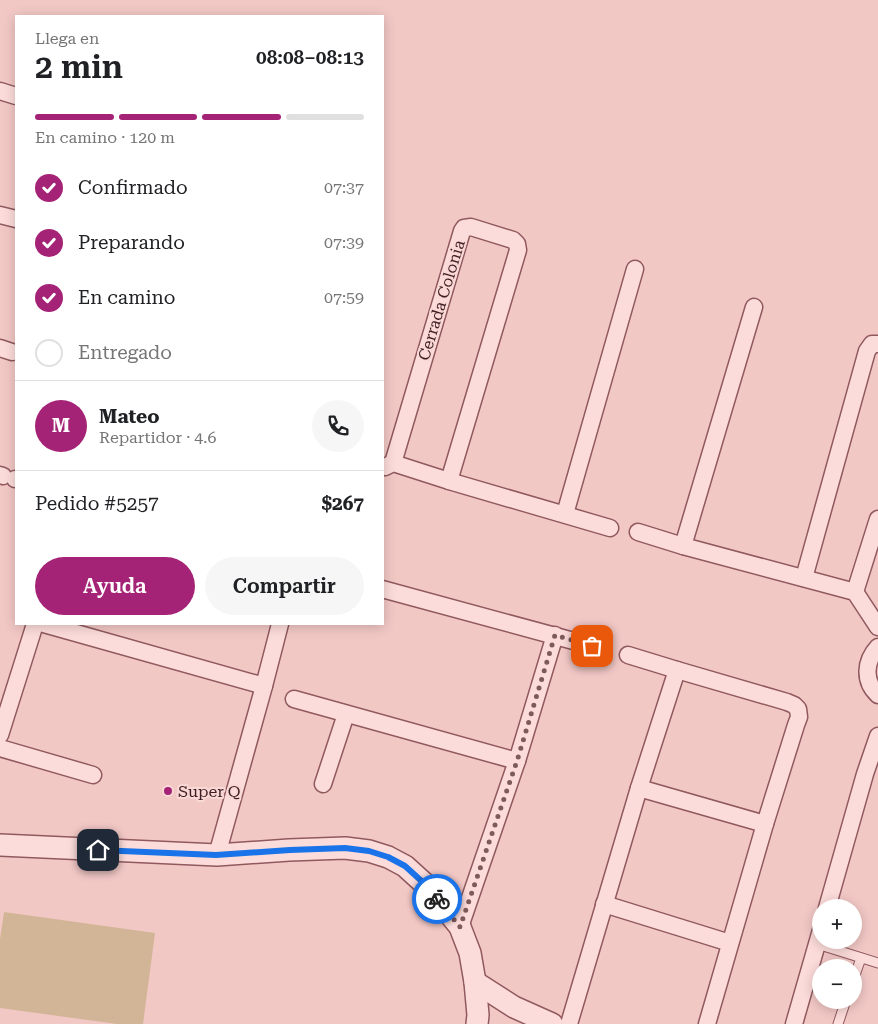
<!DOCTYPE html>
<html lang="es">
<meta charset="utf-8">
<style>
body{margin:0;font-family:"Roboto Serif",serif;background:#f6f6f6;color:#202124;height:100vh;display:flex;flex-direction:column;font-size:19px;white-space:nowrap}
*{box-sizing:border-box;margin:0}
p{font-size:16px;color:#757577}
.icon{flex:none;width:28px;height:28px;fill:none;stroke:currentColor;stroke-width:2;stroke-linecap:round;stroke-linejoin:round}
.map{position:relative;flex:1;overflow:hidden}
.sheet{position:absolute;left:15px;top:15px;width:369px;height:610px;display:flex;flex-direction:column;background:#fff;border-radius:0px;box-shadow:0 2px 12px #0003}
.sheet>*{flex:none}
.buttons{position:absolute;left:812px;top:899px;display:grid;gap:10px}
.buttons a{display:grid;place-items:center;width:50px;height:50px;border-radius:50%;background:#fff;box-shadow:0 2px 12px #0003;font-size:25px}
.pin{position:absolute;display:grid;place-items:center;width:42px;height:42px;color:#fff;margin:-21px;border-radius:10px;box-shadow:0 2px 8px #0006}
.courier{position:absolute;display:grid;place-items:center;width:50px;height:50px;margin:-25px;border:4px solid #1a73e8;border-radius:50%;background:#fff;color:#222;box-shadow:0 1px 6px #0007}
.overview em{font-style:normal;font-weight:600}
.overview div{display:flex;flex-direction:column-reverse}
.overview{display:flex;align-items:center;justify-content:space-between;height:85px;padding:0 20px}
h1{font-size:32px;font-weight:600;line-height:38px}
.bar{display:grid;grid-template-columns:repeat(4,1fr);gap:8px 5px;align-content:center;height:60px;padding:0 20px}
.bar i{height:6px;border-radius:4px;background:#e0e0e0}
.bar .selected{background:#a52376}
.bar p{grid-column:span 4}
.line{display:flex;align-items:center;gap:12px;padding:0 20px;border-top:1px solid #e0e0e0}
.line div{flex:1}
.round{display:grid;place-items:center;flex:none;width:52px;height:52px;border-radius:26px;background:#f6f6f6}
ol{padding:0 20px;list-style:none}
li{display:flex;align-items:center;gap:15px;height:55px}
li p{margin-inline-start:auto}
li .icon{padding:5px;border-radius:50%;background:#a52376;color:#fff;stroke-width:4}
li:last-child{color:#757577}
li i{width:28px;height:28px;border:2px solid #e0e0e0;border-radius:50%}
.cta{display:flex;gap:10px;margin-top:auto;padding:10px 20px}
.cta a{flex:1;height:58px;border-radius:30px;background:#a52376;color:#fff;font-size:20px;font-weight:600;line-height:58px;text-align:center}
.cta a+a{background:#f6f6f6;color:#202124}
.map>svg:first-child{display:block}
</style>
<div class="map">
<svg width="878" height="1024" viewBox="0 0 878 1024">
<rect width="100%" height="100%" fill="#f2c8c5"/>
<polygon fill="#d2b497" points="4,912 155,933 143,1024 117,1024 0,1008 0,939"/>
<g fill="none" stroke-linecap="round" stroke-linejoin="round">
<defs>
<g id="service">
<polyline points="817,944 878,963"/>
<polyline points="854,978 861,958"/>
<polyline points="838,1024 846,1000"/>
</g>
<g id="minor">
<polyline points="0,91 16,96"/>
<polyline points="0,215 16,219"/>
<polyline points="0,348 12,352"/>
<polyline points="393,463 462,231 464,228 471,227 513,240 517,244 518,250 449,481"/>
<polyline points="385,467 393,463 449,481 610,528"/>
<polyline points="0,475 3,476"/>
<polyline points="15,479 16,479"/>
<polyline points="565,514 635,269"/>
<polyline points="638,532 683,546 855,592 878,627"/>
<polyline points="683,546 754,307"/>
<polyline points="804,578 867,351 872,344 878,344"/>
<polyline points="382,589 592,646"/>
<polyline points="855,592 878,519"/>
<polyline points="44,624 264,686"/>
<path d="M878,647C865,661 863,681 878,695"/>
<polyline points="628,655 677,670 787,702 794,705 798,709 799,717 796,725 765,824 707,1024"/>
<polyline points="294,699 517,761"/>
<polyline points="0,735 35,624"/>
<polyline points="0,748 93,775"/>
<polyline points="323,784 346,714"/>
<polyline points="639,788 765,824"/>
<polyline points="217,855 264,686 280,624"/>
<polyline points="604,904 730,943"/>
<polyline points="827,908 865,774 878,736"/>
<polyline points="460,927 517,761 555,635"/>
<polyline points="569,1024 639,788 677,670"/>
<polyline points="794,1024 821,930"/>
</g>
<g id="tertiary">
<polyline points="0,845 217,855 289,850 345,848 369,851 388,857 405,866 427,886 460,927 470,953 475,982 478,1015 477,1024"/>
<polyline points="475,982 514,1007 552,1024"/>
</g>
</defs>
<use href="#service" stroke="#90595e" stroke-width="11"/>
<use href="#minor" stroke="#90595e" stroke-width="19"/>
<use href="#tertiary" stroke="#90595e" stroke-width="24"/>
<use href="#service" stroke="#fcdcda" stroke-width="9"/>
<use href="#minor" stroke="#fcdcda" stroke-width="16"/>
<use href="#tertiary" stroke="#fcdcda" stroke-width="21"/>
</g>
<g fill="none" stroke-linecap="round" stroke-linejoin="round">
<polyline stroke="#7d5a5c" stroke-width="5" stroke-dasharray="0 9" points="437,899 460,927 517,761 555,635 592,646"/>
<polyline stroke="#1a73e8" stroke-width="6" points="98,850 216,855 290,850 345,848 369,851 388,857 405,866 427,886 437,899"/>
</g>
<circle fill="#a52376" stroke="#f9d8d6" stroke-width="2" cx="168" cy="791" r="5"/>
<g text-anchor="middle" stroke-width="4" stroke-linejoin="round" paint-order="stroke">
<g font-size="16" fill="#3e1e23" stroke="#f9d8d6">
<text transform="translate(441 300) rotate(-73)" y="6">Cerrada Colonia</text>
</g>
<g font-size="16" fill="#3e1e23" stroke="#f9d8d6" text-anchor="start">
<text x="178" y="797">Super Q</text>
</g>
</g>
</svg>
<div class="buttons">
<a>+</a>
<a>−</a>
</div>
<div class="pin" style="left:592px;top:646px;background:#ea580c"><svg class="icon" aria-label="bag" viewBox="0 0 24 24"><path d="M5 8h14l-1 12H6zM9 8a3 3 0 0 1 6 0"/></svg></div>
<div class="pin" style="left:98px;top:850px;background:#1f2937"><svg class="icon" aria-label="home" viewBox="0 0 24 24"><path d="M3 11l9-7 9 7M6 9v11h12V9"/></svg></div>
<div class="courier" style="left:437px;top:899px"><svg class="icon" aria-label="bike" viewBox="0 0 24 24"><circle cx="6" cy="16" r="4"/><circle cx="18" cy="16" r="4"/><path d="M6 16l4-8h5l3 8M10 8l3 8H6M13 5h3"/></svg></div>
<section class="sheet">
<div class="overview"><div><h1>2 min</h1><p>Llega en</p></div><em>08:08–08:13</em></div>
<div class="bar"><i class="selected"></i><i class="selected"></i><i class="selected"></i><i></i><p>En camino · 120 m</p></div>
<ol>
<li><svg class="icon" aria-label="check" viewBox="0 0 24 24"><path d="M5 12l5 5 9-10"/></svg>Confirmado<p>07:37</p></li>
<li><svg class="icon" aria-label="check" viewBox="0 0 24 24"><path d="M5 12l5 5 9-10"/></svg>Preparando<p>07:39</p></li>
<li><svg class="icon" aria-label="check" viewBox="0 0 24 24"><path d="M5 12l5 5 9-10"/></svg>En camino<p>07:59</p></li>
<li><i></i>Entregado</li>
</ol>
<div class="line" style="height:90px"><b class="round" style="background:#a52376;color:#fff">M</b><div><b>Mateo</b><p>Repartidor · 4.6</p></div><a class="round"><svg class="icon" aria-label="phone" viewBox="0 0 24 24"><path d="M5 4h4l2 5-3 2q2 4 5 5l2-3 5 2v4C11 20 4 13 5 4z"/></svg></a></div>
<div class="line" style="height:65px"><div>Pedido #5257</div><b>$267</b></div>
<div class="cta"><a>Ayuda</a><a>Compartir</a></div>
</section>
</div>
